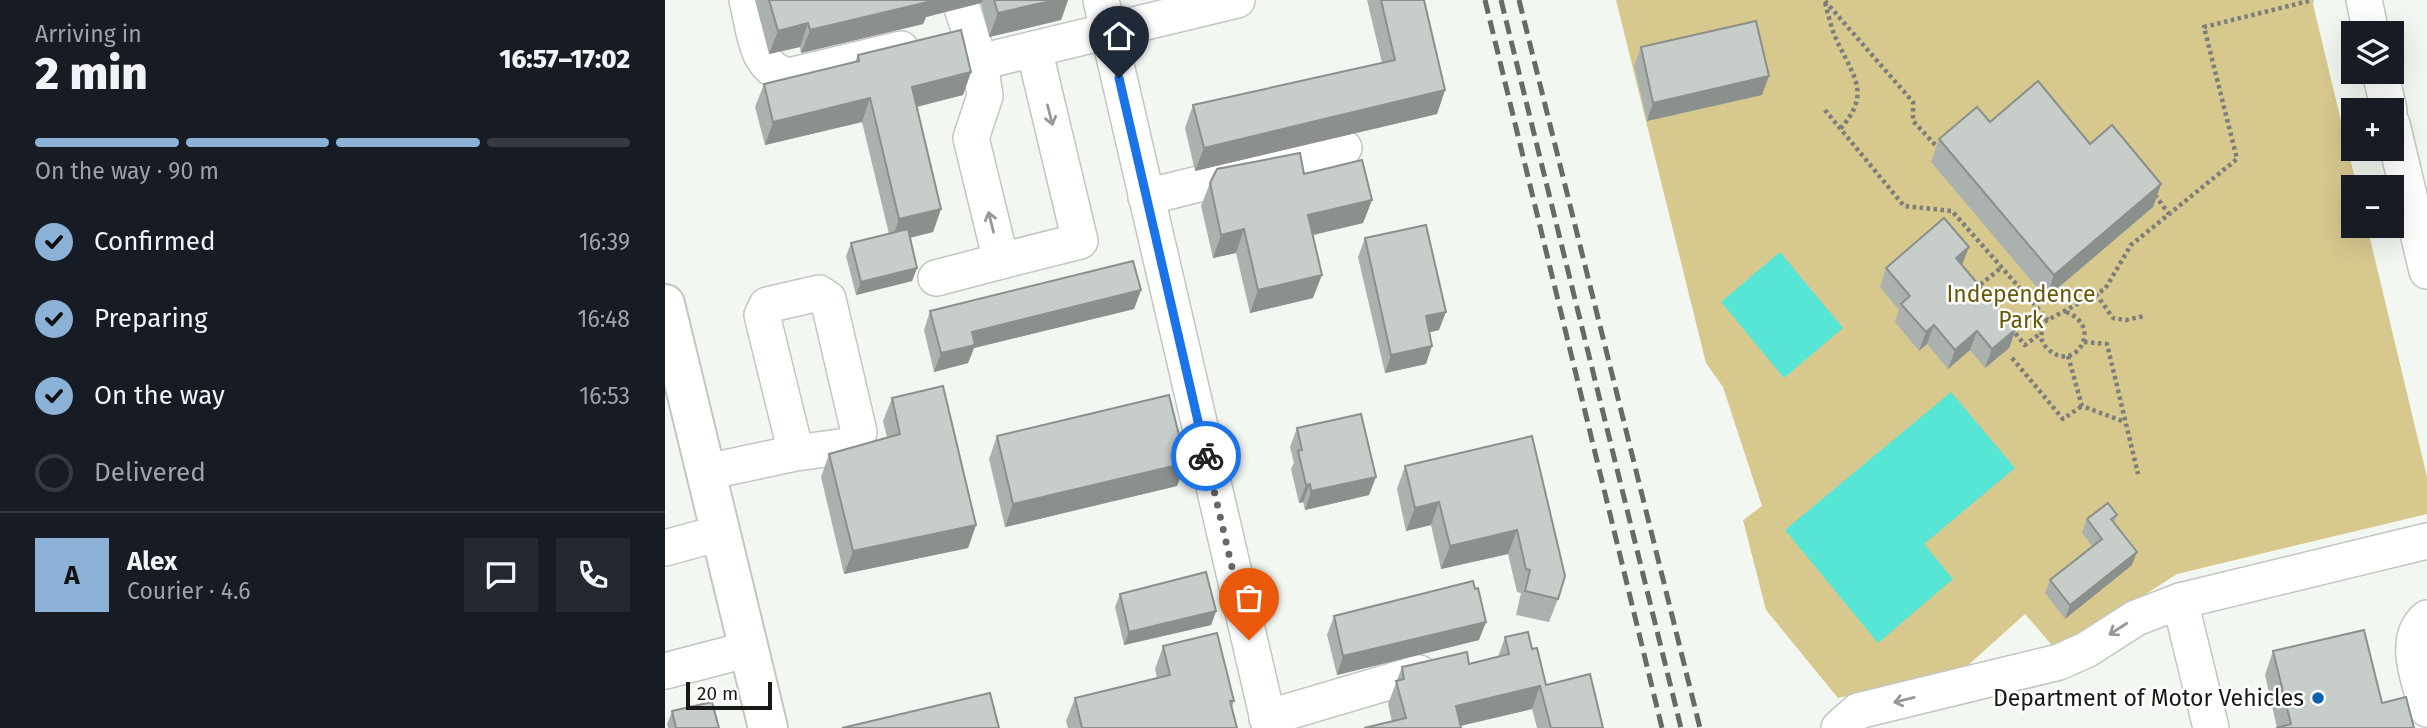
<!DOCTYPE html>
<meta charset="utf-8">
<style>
body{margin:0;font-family:"Fira Sans",sans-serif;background:#242831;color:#f1f3f6;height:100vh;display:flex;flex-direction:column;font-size:26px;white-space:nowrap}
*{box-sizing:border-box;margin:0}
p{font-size:23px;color:#9ea1a6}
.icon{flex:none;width:38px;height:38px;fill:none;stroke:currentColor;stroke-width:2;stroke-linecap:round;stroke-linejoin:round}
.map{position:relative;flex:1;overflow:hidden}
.drawer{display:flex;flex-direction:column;background:#171b24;width:665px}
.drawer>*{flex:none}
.controls{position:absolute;left:1676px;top:21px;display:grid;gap:14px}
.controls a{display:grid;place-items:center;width:63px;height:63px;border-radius:0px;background:#171b24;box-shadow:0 7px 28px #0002;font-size:35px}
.scale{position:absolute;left:21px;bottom:18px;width:86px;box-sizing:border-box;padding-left:7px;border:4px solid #181917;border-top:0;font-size:19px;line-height:24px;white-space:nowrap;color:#181917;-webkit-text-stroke:5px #fff;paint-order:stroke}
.pin{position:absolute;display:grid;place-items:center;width:60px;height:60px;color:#fff;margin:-72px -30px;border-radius:50% 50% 50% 0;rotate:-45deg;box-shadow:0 0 7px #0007}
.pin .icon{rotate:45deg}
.courier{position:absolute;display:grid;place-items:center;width:70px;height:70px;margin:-35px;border:5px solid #1a73e8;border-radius:50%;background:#fff;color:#222;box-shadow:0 2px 9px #0007}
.headline em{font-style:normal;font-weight:800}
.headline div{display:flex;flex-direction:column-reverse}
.headline{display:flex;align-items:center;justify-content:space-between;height:119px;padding:0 35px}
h1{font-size:46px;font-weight:800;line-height:52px}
.bar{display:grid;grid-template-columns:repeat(4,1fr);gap:10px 7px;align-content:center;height:84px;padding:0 35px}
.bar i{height:9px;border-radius:5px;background:#363941}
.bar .current{background:#8bb2d6}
.bar p{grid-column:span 4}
.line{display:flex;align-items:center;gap:18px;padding:0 35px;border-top:2px solid #363941}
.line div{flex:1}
.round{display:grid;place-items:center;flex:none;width:74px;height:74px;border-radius:0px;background:#242831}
ol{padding:0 35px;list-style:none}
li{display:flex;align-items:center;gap:21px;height:77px}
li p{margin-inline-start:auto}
li .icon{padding:7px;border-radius:50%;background:#8bb2d6;color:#111;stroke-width:4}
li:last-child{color:#9ea1a6}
li i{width:38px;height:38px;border:4px solid #363941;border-radius:50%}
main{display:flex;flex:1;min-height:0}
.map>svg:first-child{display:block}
</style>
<main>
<section class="drawer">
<div class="headline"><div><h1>2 min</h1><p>Arriving in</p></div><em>16:57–17:02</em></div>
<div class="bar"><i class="current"></i><i class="current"></i><i class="current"></i><i></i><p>On the way · 90 m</p></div>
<ol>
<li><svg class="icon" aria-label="check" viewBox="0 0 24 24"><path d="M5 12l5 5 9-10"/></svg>Confirmed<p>16:39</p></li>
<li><svg class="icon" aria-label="check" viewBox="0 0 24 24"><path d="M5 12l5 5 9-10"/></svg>Preparing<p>16:48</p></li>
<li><svg class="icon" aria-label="check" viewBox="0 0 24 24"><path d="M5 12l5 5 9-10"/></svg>On the way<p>16:53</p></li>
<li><i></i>Delivered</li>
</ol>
<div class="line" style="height:126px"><b class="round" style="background:#8bb2d6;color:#111">A</b><div><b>Alex</b><p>Courier · 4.6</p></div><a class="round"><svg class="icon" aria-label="chat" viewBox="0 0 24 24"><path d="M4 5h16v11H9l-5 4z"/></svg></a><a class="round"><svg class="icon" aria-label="phone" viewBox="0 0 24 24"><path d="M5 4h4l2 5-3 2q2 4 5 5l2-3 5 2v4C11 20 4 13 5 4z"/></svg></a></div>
</section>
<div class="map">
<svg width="1762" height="728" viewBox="0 0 1762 728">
<rect width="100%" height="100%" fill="#f2f7f1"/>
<polygon fill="#d7c88e" points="951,0 1647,0 1692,187 1689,187 1689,226 1702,226 1762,477 1762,514 1512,574 1392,651 1360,614 1300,668 1173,698 1101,610 1078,520 1097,506 1058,387 1041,363"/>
<g fill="#57e5d6">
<polygon points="1115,252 1178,328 1119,378 1056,302"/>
<polygon points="1286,392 1350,468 1259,544 1288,579 1213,643 1120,530"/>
</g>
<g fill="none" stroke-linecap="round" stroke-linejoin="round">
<defs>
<g id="minor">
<path d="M82,0C90,30 89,69 124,76L236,49"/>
<polyline points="436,0 605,728"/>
<polyline points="1699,0 1706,33"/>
<polyline points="297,8 315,62 320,96 306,138 336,261 415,241 369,49"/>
<polyline points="315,62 572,0"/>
<polyline points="1715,72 1724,110"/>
<polyline points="1727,124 1762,271"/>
<polyline points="481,197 679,148"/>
<polyline points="271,278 336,261"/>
<polyline points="41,472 131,453 97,315 102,305 154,293 163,299 194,432 189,445 131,453"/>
<polyline points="0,548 55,533"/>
<polyline points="1515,601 1546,728"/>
<path d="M1762,618C1736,639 1755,682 1762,709"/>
<polyline points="0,671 84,649"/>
<polyline points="602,718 754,673"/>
<polyline points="1174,728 1193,711 1394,662 1421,650 1471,618 1515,601 1762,541"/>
</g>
<polyline id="major" points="0,304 103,728"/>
</defs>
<use href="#minor" stroke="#c2c7c1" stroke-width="38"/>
<use href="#major" stroke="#c2c7c1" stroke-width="42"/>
<g stroke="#7b7e7a" stroke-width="4.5" stroke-dasharray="3.5 3.5" stroke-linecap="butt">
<polyline points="1160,1 1248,102 1248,121 1274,149"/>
<path d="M1160,3C1164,17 1167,32 1174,45C1191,80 1205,95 1175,129"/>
<polyline points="1160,110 1239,206 1287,211 1383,320"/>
<polyline points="1490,195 1504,214"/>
<polyline points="1310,289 1337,267"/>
<polyline points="1431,294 1448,318 1461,320 1479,316"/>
<path d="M1401,312C1440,326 1409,376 1382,348C1374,341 1376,332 1379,322L1440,289L1466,245L1572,159L1539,27L1648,0"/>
<polyline points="1346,328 1360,345 1376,333"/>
<polyline points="1419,342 1442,344 1473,474"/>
<polyline points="1403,356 1417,406 1460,422"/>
<polyline points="1347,358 1398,419 1417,406"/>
</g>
<use href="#minor" stroke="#fff" stroke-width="35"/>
<use href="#major" stroke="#fff" stroke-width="38"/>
<g stroke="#686a67" stroke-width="5" stroke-dasharray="14 7" stroke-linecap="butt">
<polyline points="820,0 997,728"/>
<polyline points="836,0 1016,728"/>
<polyline points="854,0 1035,728"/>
</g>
</g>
<g fill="#abb1ae">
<polygon points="90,0 403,0 396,20 324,37 316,3 261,17 258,24 136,53 135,47 104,54"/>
<polygon points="702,0 759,0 780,90 772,114 530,171 520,128 528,105 717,63"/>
<polygon points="976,47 1097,95 982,121 969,66"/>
<polygon points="193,55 306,72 298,95 252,107 276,209 268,232 245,238 252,268 247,281 191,295 181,256 186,243 224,234 197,122 100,145 90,107 99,84 190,62"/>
<polygon points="1325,122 1425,144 1496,184 1488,207 1381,298 1266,162 1274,139"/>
<polygon points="639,174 707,200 698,223 648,235 648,298 585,313 571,253 548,258 536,206 545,183"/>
<polygon points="700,238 774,330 764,332 761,364 720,373 693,257"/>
<polygon points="1297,266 1351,329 1344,348 1320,368 1305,350 1283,369 1262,344 1254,351 1230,322 1234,310 1215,287 1221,268"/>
<polygon points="476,290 469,309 309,348 303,363 269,372 259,330 265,311"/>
<polygon points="227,398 311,525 303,548 179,574 156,477 164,454 222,437 218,421"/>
<polygon points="632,428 704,495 640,510 638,502 634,503 626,469 629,463 625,447"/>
<polygon points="332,436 512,486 340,527 324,459"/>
<polygon points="867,436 893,599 884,622 851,615 856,593 852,592 843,554 776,569 766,525 741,531 732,489 740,466"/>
<polygon points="1452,515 1449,523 1467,565 1400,619 1380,593 1385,580 1427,546 1417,533 1422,519"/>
<polygon points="810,589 814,640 672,675 662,635 669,616"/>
<polygon points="455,594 551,611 546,625 459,645 450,607"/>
<polygon points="840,637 867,649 881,685 938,728 872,728 867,709 795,726 727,722 723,704 737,667 804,664 833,657"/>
<polygon points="498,646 569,701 567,707 572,728 403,728 401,721 410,698 492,678 490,669"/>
<polygon points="1608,651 1717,703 1612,728 1600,675"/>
<polygon points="7,711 54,728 3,728 2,724"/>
</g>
<g fill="#8b908d">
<polygon points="263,0 318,0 316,3 261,17 258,24 136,53 145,30"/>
<polygon points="390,0 403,0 396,20 324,37 333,13"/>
<polygon points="143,23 135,47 104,54 113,31"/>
<polygon points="306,72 298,95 238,110 247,87"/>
<polygon points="1104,76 1097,95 982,121 988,103"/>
<polygon points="780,90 772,114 530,171 539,148"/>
<polygon points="205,98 197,122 100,145 108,122"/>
<polygon points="1496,184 1488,207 1381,298 1389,275"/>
<polygon points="707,200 698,223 635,238 643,215"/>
<polygon points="276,209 268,232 226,242 234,219"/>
<polygon points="579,229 571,253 548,258 556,235"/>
<polygon points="1304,247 1297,265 1291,258"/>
<polygon points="252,268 247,281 191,295 196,282"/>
<polygon points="657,275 648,298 585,313 593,290"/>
<polygon points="476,290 469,309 309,348 303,363 269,372 276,353 307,332"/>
<polygon points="781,312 774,330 754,335 761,316"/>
<polygon points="1269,325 1262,344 1254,351 1261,332"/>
<polygon points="1351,329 1344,348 1320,368 1327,349"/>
<polygon points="1312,331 1305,350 1283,369 1290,350"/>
<polygon points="767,346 761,364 720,373 726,355"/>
<polygon points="521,463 512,486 340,527 348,504"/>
<polygon points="711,477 704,495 640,510 646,491"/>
<polygon points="645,484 638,502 634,503 641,485"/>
<polygon points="774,502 766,525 741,531 750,508"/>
<polygon points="311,525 303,548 179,574 188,551"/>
<polygon points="852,530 843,554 776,569 785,546"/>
<polygon points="1472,552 1467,565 1400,619 1405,605"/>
<polygon points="551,611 546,625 459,645 464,632"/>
<polygon points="821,622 814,640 672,675 678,656"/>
<polygon points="875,686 867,709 786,728 791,706"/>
</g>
<g fill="#c7ceca" stroke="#8b908d" stroke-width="2">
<polygon points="104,0 266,0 267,1 145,30 143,23 113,31"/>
<polygon points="329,0 390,0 333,13"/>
<polygon points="716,0 759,0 780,90 539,148 528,105 730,60"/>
<polygon points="1091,21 1104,76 988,103 976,47"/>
<polygon points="296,30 306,72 247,87 276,209 234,219 205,98 108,122 99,84 194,61 193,55"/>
<polygon points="1373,81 1425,144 1447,125 1496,184 1389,275 1274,139 1312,107 1325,122"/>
<polygon points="635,153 639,174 697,160 707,200 643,215 657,275 593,290 579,229 556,235 545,183 552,169"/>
<polygon points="1279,218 1304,247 1291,258 1351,329 1327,349 1312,331 1290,350 1269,325 1261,332 1236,304 1245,296 1221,268"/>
<polygon points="761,225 781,312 761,316 767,346 726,355 700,238"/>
<polygon points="243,229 252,268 196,282 186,243"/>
<polygon points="468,261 476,290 307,332 310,345 276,353 265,311"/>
<polygon points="278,386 311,525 188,551 164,454 235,434 227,398"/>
<polygon points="504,395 521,463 348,504 332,436"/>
<polygon points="696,414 711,477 646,491 645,484 641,485 633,451 637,450 632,428"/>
<polygon points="867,436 900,576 893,599 860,591 865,570 861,569 852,530 785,546 774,502 750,508 740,466"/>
<polygon points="1443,503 1452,515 1446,519 1472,552 1405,605 1385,580 1437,539 1422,519"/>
<polygon points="541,572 551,611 464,632 455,594"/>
<polygon points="808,581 810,589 813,588 821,622 678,656 669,616"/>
<polygon points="1699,630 1717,703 1741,697 1749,728 1611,728 1626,724 1608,651"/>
<polygon points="863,632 867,649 872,648 881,685 925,674 938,728 886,728 875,686 791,706 796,728 699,728 741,718 731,681 739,679 737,667 802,652 804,664 844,654 840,637"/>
<polygon points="552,633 569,701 565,701 572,728 417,728 410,698 505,675 498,646"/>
<polygon points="325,693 334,728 177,728"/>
<polygon points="47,702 54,728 11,728 7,711"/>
</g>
<defs><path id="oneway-shaft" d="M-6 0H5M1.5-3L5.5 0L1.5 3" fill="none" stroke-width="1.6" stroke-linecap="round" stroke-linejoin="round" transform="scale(1.75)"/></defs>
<g stroke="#979897">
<use href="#oneway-shaft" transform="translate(385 115) rotate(76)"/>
<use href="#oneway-shaft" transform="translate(326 222) rotate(-104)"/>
<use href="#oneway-shaft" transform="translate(1453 629) rotate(147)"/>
<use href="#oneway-shaft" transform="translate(1239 700) rotate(166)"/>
</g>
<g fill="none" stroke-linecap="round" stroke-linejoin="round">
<polyline stroke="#646763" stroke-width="7" stroke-dasharray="0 12.6" points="541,456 584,640"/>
<polyline stroke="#1a73e8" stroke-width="9" points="454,78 541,456"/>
</g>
<circle fill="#0e62b0" stroke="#fff" stroke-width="2.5" cx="1653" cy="698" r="7"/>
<g text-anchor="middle" stroke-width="5" stroke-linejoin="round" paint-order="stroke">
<g font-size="23" fill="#675706" stroke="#fff">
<text x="1356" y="302">Independence<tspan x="1356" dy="26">Park</tspan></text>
</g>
<g font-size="23" fill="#181917" stroke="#fff" text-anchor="end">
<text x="1639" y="706">Department of Motor Vehicles</text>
</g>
</g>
</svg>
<div class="controls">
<a><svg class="icon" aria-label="layers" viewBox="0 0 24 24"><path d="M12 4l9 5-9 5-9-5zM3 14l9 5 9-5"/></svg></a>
<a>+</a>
<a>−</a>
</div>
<div class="scale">20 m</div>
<div class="pin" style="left:584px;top:640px;background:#ea580c"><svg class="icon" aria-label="bag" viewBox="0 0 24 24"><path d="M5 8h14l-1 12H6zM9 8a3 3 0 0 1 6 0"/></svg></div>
<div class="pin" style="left:454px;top:78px;background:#1f2937"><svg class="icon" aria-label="home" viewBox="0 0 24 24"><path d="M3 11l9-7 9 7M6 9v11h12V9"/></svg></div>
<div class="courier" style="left:541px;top:456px"><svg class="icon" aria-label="bike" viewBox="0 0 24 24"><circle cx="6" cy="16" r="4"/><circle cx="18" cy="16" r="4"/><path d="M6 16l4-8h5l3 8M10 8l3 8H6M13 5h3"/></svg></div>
</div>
</main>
